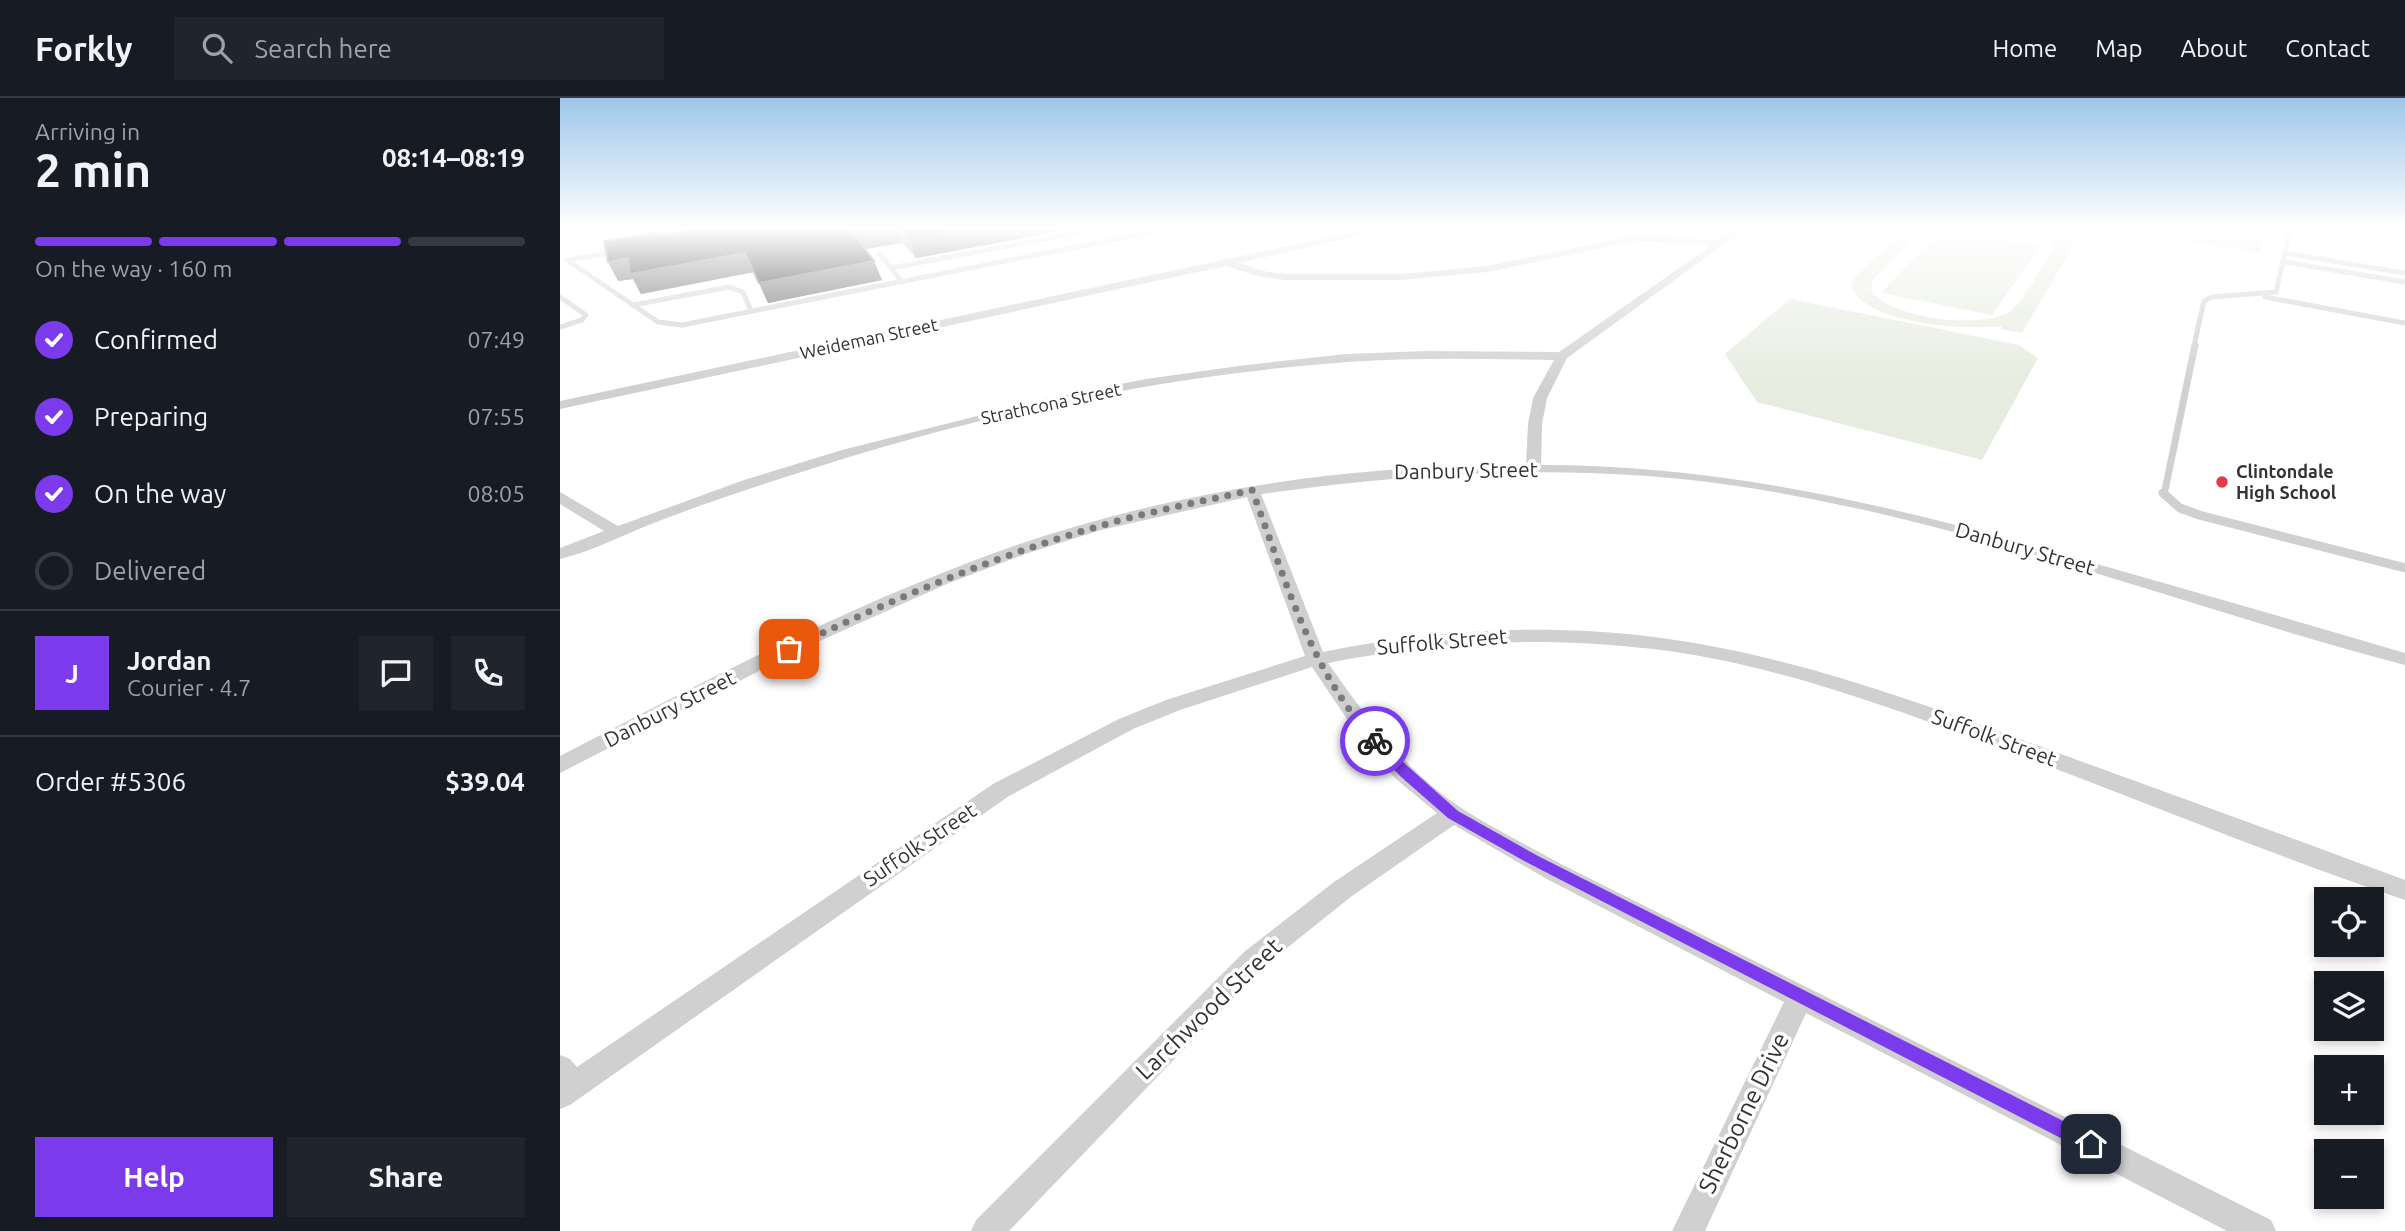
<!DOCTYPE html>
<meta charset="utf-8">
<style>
body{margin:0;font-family:Ubuntu,sans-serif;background:#20242c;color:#f1f3f6;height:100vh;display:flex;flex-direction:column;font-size:26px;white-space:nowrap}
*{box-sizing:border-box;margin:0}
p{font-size:23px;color:#9ea1a6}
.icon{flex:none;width:38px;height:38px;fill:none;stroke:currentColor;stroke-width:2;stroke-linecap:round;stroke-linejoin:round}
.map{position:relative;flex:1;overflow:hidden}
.sheet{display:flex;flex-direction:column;background:#171b24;width:560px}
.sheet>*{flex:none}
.buttons{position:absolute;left:1754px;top:789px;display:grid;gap:14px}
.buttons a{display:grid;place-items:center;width:70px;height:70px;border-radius:0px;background:#171b24;box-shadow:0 4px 10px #0003;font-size:35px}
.pin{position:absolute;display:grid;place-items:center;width:60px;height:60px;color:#fff;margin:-30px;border-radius:14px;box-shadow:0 4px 10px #0006}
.courier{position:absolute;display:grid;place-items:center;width:70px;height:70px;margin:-35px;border:5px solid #7c3aed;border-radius:50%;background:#fff;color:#222;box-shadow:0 2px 9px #0007}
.head em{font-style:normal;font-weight:600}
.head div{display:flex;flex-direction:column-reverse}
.head{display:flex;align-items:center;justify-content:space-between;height:119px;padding:0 35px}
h1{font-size:46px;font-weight:600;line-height:52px}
.bar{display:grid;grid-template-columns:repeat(4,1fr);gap:10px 7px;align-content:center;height:84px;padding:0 35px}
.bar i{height:9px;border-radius:5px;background:#363941}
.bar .on{background:#7c3aed}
.bar p{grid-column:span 4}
.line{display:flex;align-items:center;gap:18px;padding:0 35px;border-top:2px solid #363941}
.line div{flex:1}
.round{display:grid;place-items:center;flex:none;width:74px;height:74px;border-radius:0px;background:#20242c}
ol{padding:0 35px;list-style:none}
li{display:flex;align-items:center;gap:21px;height:77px}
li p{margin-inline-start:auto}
li .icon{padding:7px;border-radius:50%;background:#7c3aed;color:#fff;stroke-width:4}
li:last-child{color:#9ea1a6}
li i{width:38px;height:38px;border:4px solid #363941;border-radius:50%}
.action{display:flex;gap:14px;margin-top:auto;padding:14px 35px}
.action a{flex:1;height:80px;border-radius:0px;background:#7c3aed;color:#fff;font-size:28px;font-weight:600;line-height:80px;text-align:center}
.action a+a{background:#20242c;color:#f1f3f6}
header{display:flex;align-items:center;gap:42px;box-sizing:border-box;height:98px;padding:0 35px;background:#171b24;border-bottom:2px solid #363941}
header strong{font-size:33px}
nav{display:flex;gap:38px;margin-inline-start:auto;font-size:24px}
.search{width:490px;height:63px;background:#20242c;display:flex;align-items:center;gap:18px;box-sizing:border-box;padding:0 24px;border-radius:0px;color:#9ea1a6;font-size:26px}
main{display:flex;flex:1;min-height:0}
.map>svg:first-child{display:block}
</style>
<header>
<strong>Forkly</strong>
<div class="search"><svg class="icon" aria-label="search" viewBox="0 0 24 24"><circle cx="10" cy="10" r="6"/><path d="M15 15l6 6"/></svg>Search here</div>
<nav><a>Home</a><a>Map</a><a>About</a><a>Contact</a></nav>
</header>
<main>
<section class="sheet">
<div class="head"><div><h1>2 min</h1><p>Arriving in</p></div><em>08:14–08:19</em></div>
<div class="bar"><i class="on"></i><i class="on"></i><i class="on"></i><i></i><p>On the way · 160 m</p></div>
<ol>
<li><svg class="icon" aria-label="check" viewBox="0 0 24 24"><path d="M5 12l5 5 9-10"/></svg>Confirmed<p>07:49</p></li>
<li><svg class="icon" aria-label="check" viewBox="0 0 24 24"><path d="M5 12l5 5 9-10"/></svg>Preparing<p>07:55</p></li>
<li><svg class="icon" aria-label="check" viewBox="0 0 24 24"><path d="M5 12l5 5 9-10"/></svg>On the way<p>08:05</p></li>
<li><i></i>Delivered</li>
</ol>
<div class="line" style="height:126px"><b class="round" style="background:#7c3aed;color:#fff">J</b><div><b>Jordan</b><p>Courier · 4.7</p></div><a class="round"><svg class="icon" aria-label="chat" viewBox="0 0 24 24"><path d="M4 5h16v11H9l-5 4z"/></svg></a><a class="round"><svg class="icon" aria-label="phone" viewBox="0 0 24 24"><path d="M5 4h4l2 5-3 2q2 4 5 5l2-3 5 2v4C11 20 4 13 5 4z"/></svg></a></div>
<div class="line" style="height:91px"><div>Order #5306</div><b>$39.04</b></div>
<div class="action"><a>Help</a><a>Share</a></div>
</section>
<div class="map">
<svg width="1845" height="1133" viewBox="0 0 1845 1133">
<rect width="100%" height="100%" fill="#fff"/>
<g fill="#e6ecdf">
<path d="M1344,131H1363L1313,182L1311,193C1331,220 1420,232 1449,214C1462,207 1486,162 1495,148L1493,139L1481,131C1495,131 1508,132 1514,147L1462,235L1441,231L1442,228C1407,232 1304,227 1291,187L1295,179Z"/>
<polygon points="1591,131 1705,131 1700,155 1588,137"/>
<polygon points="1381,132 1480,148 1432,217 1321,195"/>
<polygon points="1230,201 1459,247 1478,260 1422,362 1197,304 1165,256"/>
</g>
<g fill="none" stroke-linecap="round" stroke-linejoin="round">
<g stroke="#d0d0d0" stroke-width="5">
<polyline points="57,154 7,162 98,224 122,227 607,131"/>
<polyline points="319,155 331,170"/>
<polyline points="1725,155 1845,175"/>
<polyline points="1724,164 1845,184"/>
<polyline points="342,184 331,170 539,131"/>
<polyline points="0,199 26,217 22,222 0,229"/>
<polyline points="1705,199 1845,225"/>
<polyline points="73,207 169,189 183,194 191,213"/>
<polyline points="1634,248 1644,203 1652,199 1716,194 1730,131"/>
</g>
<polyline stroke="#d0d0d0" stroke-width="7" points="1604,397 1635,247"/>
<polyline stroke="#d0d0d0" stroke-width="9" points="1603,395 1620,410 1639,417 1845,470"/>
<path fill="#d0d0d0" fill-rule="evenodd" d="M808,131H827L679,165L703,173L724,176H841L927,168L1076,137L1159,142L1174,131H1185L1007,260L987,300L982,326L981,367C1173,367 1346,411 1530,464C1635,494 1740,524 1845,555V567C1620,508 1401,420 1170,387C1015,365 856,374 701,396L763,554C874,532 981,525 1094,539C1230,556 1361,605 1490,652C1608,695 1727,738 1845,782V802C1699,753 1557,692 1413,640C1309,602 1203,564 1093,551C982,538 878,543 768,565C806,619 846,674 903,711C934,731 969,748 1001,766L1711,1122L1716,1133H1667L1246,915L1145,1133H1112L1224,904L985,780L894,727L792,798L702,870L449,1133H411L416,1122L684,854L774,784L877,715L836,681L797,636L752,569L620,612L573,631L449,698L10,1007L0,1011V957L10,961L17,969L433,686L559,621L606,602L745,558L687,399L541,432L465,456L389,485L244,550L0,675V658C147,582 295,504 451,449C616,392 791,366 966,367L968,326L973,300L994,262C925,261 856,259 788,264C620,276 450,310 289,359C225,379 161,399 99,423C66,435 34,453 0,461V450L44,433L0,406V394L58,428L184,382L282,352L485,301L586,281L686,267L786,256L867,253L999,254L1152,147L1076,143L927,174L841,182H724L697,178L666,168L0,311V303Z"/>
</g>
<polygon fill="#8c8c8c" points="135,131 508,132 356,160 343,145 305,151 322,182 208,205 194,174 81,196 73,181 58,183 105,136"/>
<g fill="#5f5f5f">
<polygon points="307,131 338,131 343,145 299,152 292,134"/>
<polygon points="405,131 508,131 356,160 350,141"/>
<polygon points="185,155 194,174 81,196 73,181 58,183 48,164 68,160"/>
<polygon points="314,163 322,182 208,205 199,185"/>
</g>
<g fill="#1a1a1a" stroke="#5f5f5f" stroke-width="2">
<polygon points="135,131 307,131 292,134 314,163 199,185 185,155 70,176 68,160 48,164 44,143 94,135 105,136"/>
<polygon points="341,131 405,131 350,141"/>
</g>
<linearGradient id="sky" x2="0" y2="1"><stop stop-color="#9ec6ea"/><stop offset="0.45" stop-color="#fff"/><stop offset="1" stop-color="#fff" stop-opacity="0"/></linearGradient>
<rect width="1845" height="290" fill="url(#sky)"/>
<polygon fill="#7c3aed" points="815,639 898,713 978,758 1537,1040 1540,1046 1537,1052 1531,1055 1524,1052 968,765 888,720 840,678 811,646 811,640"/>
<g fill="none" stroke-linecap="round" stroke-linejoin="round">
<path stroke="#7a7a7a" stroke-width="7" stroke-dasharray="0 12.6" d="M229,551C328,503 430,460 536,429C587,414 640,404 692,392C725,480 750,573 815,643"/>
</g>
<circle fill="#e63946" stroke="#fff" stroke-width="2.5" cx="1662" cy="384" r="7"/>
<g text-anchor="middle" stroke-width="7" stroke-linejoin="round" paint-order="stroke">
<g font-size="18" fill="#333" stroke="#fff">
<text transform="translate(309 241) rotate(-12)" y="6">Weideman Street</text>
<text transform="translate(491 306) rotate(-12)" y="6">Strathcona Street</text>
</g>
<g font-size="18" font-weight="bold" fill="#333" stroke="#fff" text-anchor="start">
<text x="1676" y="380">Clintondale<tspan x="1676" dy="21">High School</tspan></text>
</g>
<g font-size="21" fill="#333" stroke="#fff">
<text transform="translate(906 373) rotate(-1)" y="7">Danbury Street</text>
<text transform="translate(1465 451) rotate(16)" y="7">Danbury Street</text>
<text transform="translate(882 544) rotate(-5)" y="7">Suffolk Street</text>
<text transform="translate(110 611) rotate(-27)" y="7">Danbury Street</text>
<text transform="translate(1434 640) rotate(20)" y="7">Suffolk Street</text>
<text transform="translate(360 747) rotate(-34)" y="7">Suffolk Street</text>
</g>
<g font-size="24" fill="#333" stroke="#fff">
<text transform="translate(649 911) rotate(-44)" y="8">Larchwood Street</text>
<text transform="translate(1184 1015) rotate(-64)" y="8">Sherborne Drive</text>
</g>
</g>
</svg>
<div class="buttons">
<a><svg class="icon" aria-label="locate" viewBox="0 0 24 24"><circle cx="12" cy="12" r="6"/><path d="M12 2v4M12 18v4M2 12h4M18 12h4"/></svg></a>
<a><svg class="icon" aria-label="layers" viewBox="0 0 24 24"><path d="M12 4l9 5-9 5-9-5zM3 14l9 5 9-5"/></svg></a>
<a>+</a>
<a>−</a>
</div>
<div class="pin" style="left:229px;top:551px;background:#ea580c"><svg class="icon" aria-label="bag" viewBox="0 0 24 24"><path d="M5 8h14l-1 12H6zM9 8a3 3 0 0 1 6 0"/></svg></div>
<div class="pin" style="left:1531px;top:1046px;background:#1f2937"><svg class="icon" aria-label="home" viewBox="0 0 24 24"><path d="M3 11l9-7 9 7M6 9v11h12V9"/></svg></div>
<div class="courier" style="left:815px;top:643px"><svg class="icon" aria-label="bike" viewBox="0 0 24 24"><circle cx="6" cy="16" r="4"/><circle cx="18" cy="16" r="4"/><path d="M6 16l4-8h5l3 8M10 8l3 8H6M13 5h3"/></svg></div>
</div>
</main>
